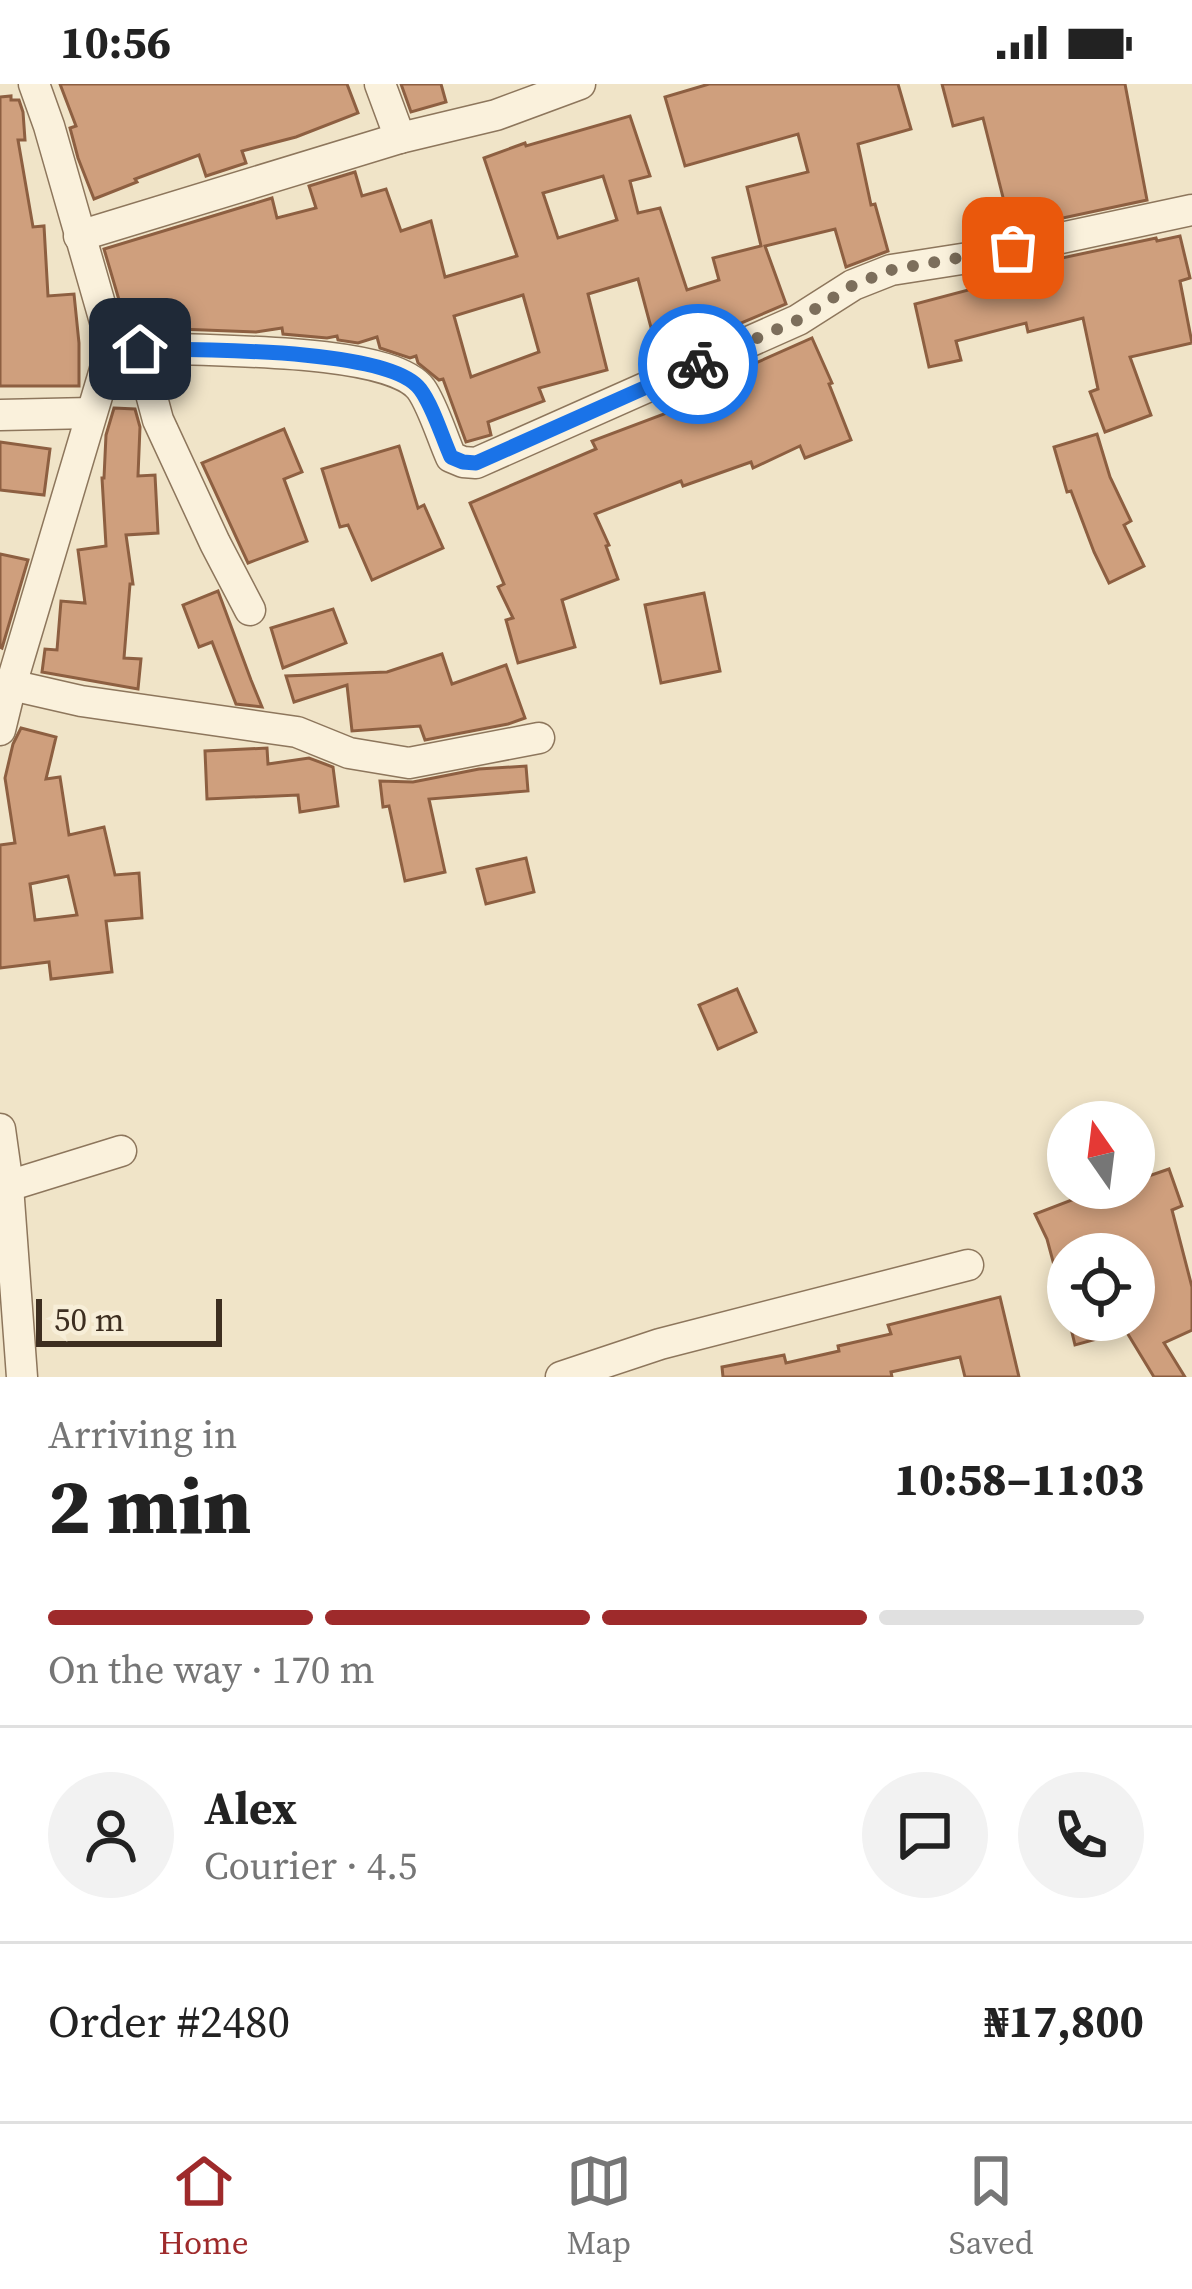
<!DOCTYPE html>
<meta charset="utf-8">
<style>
body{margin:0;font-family:"Source Serif 4",serif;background:#f2f2f2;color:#222;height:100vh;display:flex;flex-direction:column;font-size:45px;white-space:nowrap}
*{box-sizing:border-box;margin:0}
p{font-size:39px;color:#767676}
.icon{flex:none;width:66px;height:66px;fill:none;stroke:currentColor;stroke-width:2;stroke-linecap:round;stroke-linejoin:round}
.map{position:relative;height:1293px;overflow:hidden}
.drawer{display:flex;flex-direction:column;background:#fff;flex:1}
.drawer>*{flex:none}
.needle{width:78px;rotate:346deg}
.buttons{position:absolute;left:1047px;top:1017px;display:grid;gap:24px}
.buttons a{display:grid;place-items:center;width:108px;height:108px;border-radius:50%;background:#fff;box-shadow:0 6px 18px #0003;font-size:60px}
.scale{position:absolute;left:36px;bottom:30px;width:186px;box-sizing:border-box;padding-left:12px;border:6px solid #3d2e20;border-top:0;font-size:33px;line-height:42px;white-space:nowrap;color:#3d2e20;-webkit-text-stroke:9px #f7eed8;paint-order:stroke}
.pin{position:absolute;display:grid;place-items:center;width:102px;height:102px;color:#fff;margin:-51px;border-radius:24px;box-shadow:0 6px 18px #0006}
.courier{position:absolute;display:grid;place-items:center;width:120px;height:120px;margin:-60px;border:9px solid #1a73e8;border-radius:50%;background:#fff;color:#222;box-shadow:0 3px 15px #0007}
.headline em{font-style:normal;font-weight:800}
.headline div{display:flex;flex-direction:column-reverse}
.headline{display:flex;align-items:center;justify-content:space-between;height:204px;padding:0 48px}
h1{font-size:78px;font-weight:800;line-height:90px}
.bar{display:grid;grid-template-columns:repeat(4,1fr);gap:18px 12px;align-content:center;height:144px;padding:0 48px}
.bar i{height:15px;border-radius:9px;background:#e0e0e0}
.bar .current{background:#9e2a2b}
.bar p{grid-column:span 4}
.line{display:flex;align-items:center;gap:30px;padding:0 48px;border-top:3px solid #e0e0e0}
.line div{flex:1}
.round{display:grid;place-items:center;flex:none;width:126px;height:126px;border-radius:63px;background:#f2f2f2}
.status{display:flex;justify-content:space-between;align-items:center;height:84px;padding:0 60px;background:#fff;direction:ltr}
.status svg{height:33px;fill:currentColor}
.dock{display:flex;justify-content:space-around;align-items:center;height:168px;border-top:3px solid #e0e0e0;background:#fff;font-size:33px;color:#767676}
.dock a{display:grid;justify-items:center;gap:6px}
.dock .current{color:#9e2a2b}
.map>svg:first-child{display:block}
</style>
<div class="status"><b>10:56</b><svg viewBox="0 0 49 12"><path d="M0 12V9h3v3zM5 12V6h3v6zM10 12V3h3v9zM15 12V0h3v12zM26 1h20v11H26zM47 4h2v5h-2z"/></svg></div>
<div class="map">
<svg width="1192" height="1293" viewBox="0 0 1192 1293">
<rect width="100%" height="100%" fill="#f0e4c8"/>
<g fill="#cf9f7d" stroke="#8d5f41" stroke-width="3" fill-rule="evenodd">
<polygon points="60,0 347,0 358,29 296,53 242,67 246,79 206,92 199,71 135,95 137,98 94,115 78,74 70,44 76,42"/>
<polygon points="401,0 441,0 446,18 411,28"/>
<path d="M709,0H898L911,45L858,60L871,121L875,120L888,167L846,183L835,145L765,162L786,220L713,251L709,236L653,251L638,195L588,210L607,286L539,304L544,317L488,338L491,351L466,358L443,295L439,296L418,279L416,272L410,274L380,264L377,253L358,259L338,256L337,252L327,254L283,250L282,244L256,248L127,243L104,165L272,114L277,134L316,124L309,102L355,88L362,112L386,105L401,147L431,137L445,193L517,172L484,74L525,59L526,62L630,32L650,92L630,97L638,129L660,124L687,206L719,196L713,174L761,162L747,103L808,88L798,50L685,82L665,13ZM603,92L617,136L558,154L543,109ZM523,211L539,268L471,293L454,232Z"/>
<polygon points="942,0 1125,0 1147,116 1011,145 983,34 953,42"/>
<polygon points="11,12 11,16 19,16 23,28 25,56 18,56 33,143 44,142 48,212 74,210 79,259 79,302 0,302 0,13"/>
<polygon points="1180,152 1190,194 1180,197 1192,259 1130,273 1151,331 1105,348 1090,308 1098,305 1083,234 1028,248 1026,239 956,257 961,276 929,283 915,220 1014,194 1013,190 1058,178 1057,175 1156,154 1157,157"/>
<polygon points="812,254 832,299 829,300 851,356 805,374 800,362 753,384 751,378 683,402 681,397 595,430 609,461 606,462 618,495 562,516 575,563 518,579 506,536 513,534 498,503 504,500 470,419 596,365 592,357 720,309 715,297"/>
<polygon points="114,324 135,325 140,343 138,392 155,391 158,449 126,451 133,500 130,500 124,574 141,575 138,605 42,588 45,565 57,566 61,517 85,519 78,466 106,462 102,394 104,394 106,351"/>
<polygon points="284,345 302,388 284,395 307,457 248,479 202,379"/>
<polygon points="1097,350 1110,393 1131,437 1124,441 1144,482 1109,499 1094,468 1071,407 1067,408 1054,363"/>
<polygon points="0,358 50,365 44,411 0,406"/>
<polygon points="399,362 418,424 424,421 443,464 372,496 348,441 340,443 322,385"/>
<polygon points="0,470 28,476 2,564 0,563"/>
<polygon points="218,507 251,596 262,623 236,620 212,558 199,563 183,521"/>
<polygon points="704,509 720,587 661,599 645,521"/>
<polygon points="333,525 346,559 283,584 271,544"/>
<polygon points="442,570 452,600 506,581 525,634 508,640 425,656 420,642 352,647 347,601 294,618 286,592 387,588"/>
<path d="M21,644L56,653L46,695L60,693L69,751L104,743L115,791L139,789L142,834L106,837L112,888L51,895L49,878L0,884V761L15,759L5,694L13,660ZM68,792L77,831L35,836L30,800Z"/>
<polygon points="267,664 268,680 309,674 333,683 338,722 300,728 298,711 207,715 205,667"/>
<polygon points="526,682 528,707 429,715 445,788 405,797 389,722 383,723 380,697 413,698 479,685"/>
<polygon points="526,774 534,808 486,820 477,785"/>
<polygon points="737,905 756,948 718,965 699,921"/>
<polygon points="1169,1085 1182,1122 1172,1126 1192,1203 1192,1246 1164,1259 1185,1293 1154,1293 1126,1247 1075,1261 1069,1236 1134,1236 1134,1170 1068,1170 1068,1210 1062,1211 1047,1155 1035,1130 1103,1104 1134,1104 1134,1097"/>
<polygon points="1000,1213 1019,1293 965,1293 960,1273 891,1288 892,1293 723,1293 722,1283 784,1271 786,1279 839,1267 838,1262 891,1250 888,1241"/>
</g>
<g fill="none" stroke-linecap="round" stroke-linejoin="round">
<defs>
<g id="minor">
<polyline points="380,0 400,54"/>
<polyline points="79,152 400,54 496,31 580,0"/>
<path d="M112,262C172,269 386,259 421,305C433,322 442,353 451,373L463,378L476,379L798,236L853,201L891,186L968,174L1192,126"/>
<polyline points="139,265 158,336 215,459 250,526"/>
<polyline points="0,331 91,329"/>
<polyline points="11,601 81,617 297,648 349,669 409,679 539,654"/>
<polyline points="0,646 11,601 112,262 49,42 34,0"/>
<polyline points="0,1045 8,1102 22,1293"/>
<polyline points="8,1102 121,1067"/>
<polyline points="561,1293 660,1260 968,1181"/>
</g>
</defs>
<use href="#minor" stroke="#8d765c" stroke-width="33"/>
<use href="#minor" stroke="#faf1dc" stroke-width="30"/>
</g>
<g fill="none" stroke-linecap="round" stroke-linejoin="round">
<polyline stroke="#7c6e5b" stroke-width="12" stroke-dasharray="0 21.6" points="698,280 798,236 853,201 891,186 1013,164"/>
<path stroke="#1a73e8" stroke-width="15" d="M140,265C193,266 389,263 420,305C433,322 442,353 451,373L463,378L476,379L698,280"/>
</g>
</svg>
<div class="buttons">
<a><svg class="needle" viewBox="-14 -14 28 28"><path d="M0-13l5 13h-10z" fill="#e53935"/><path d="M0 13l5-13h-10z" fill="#767676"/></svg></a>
<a><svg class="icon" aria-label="locate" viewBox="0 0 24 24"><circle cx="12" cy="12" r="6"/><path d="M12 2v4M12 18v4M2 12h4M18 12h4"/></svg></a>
</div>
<div class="scale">50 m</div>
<div class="pin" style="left:1013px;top:164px;background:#ea580c"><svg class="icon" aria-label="bag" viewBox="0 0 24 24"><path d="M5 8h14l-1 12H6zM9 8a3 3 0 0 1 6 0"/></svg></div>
<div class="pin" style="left:140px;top:265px;background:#1f2937"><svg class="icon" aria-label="home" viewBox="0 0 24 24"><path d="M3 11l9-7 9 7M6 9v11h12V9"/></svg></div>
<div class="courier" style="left:698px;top:280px"><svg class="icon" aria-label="bike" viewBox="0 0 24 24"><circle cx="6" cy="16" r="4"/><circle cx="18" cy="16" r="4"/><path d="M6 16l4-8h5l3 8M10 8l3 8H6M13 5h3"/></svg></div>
</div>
<section class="drawer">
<div class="headline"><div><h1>2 min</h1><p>Arriving in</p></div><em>10:58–11:03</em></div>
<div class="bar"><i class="current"></i><i class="current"></i><i class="current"></i><i></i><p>On the way · 170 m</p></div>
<div class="line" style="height:216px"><a class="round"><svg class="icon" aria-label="person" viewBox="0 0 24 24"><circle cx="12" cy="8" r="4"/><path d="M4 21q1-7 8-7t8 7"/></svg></a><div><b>Alex</b><p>Courier · 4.5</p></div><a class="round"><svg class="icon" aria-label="chat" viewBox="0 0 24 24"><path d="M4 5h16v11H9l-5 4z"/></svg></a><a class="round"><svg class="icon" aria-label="phone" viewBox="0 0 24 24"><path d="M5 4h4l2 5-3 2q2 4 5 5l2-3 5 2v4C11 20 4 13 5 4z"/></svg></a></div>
<div class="line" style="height:156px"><div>Order #2480</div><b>₦17,800</b></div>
</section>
<nav class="dock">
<a class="current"><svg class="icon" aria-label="home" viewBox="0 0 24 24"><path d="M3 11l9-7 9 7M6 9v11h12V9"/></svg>Home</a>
<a><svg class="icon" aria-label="map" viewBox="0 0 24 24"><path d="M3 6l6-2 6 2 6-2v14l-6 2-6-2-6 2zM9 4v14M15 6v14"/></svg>Map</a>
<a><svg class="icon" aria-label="saved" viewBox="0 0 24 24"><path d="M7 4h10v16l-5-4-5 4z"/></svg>Saved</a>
</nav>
